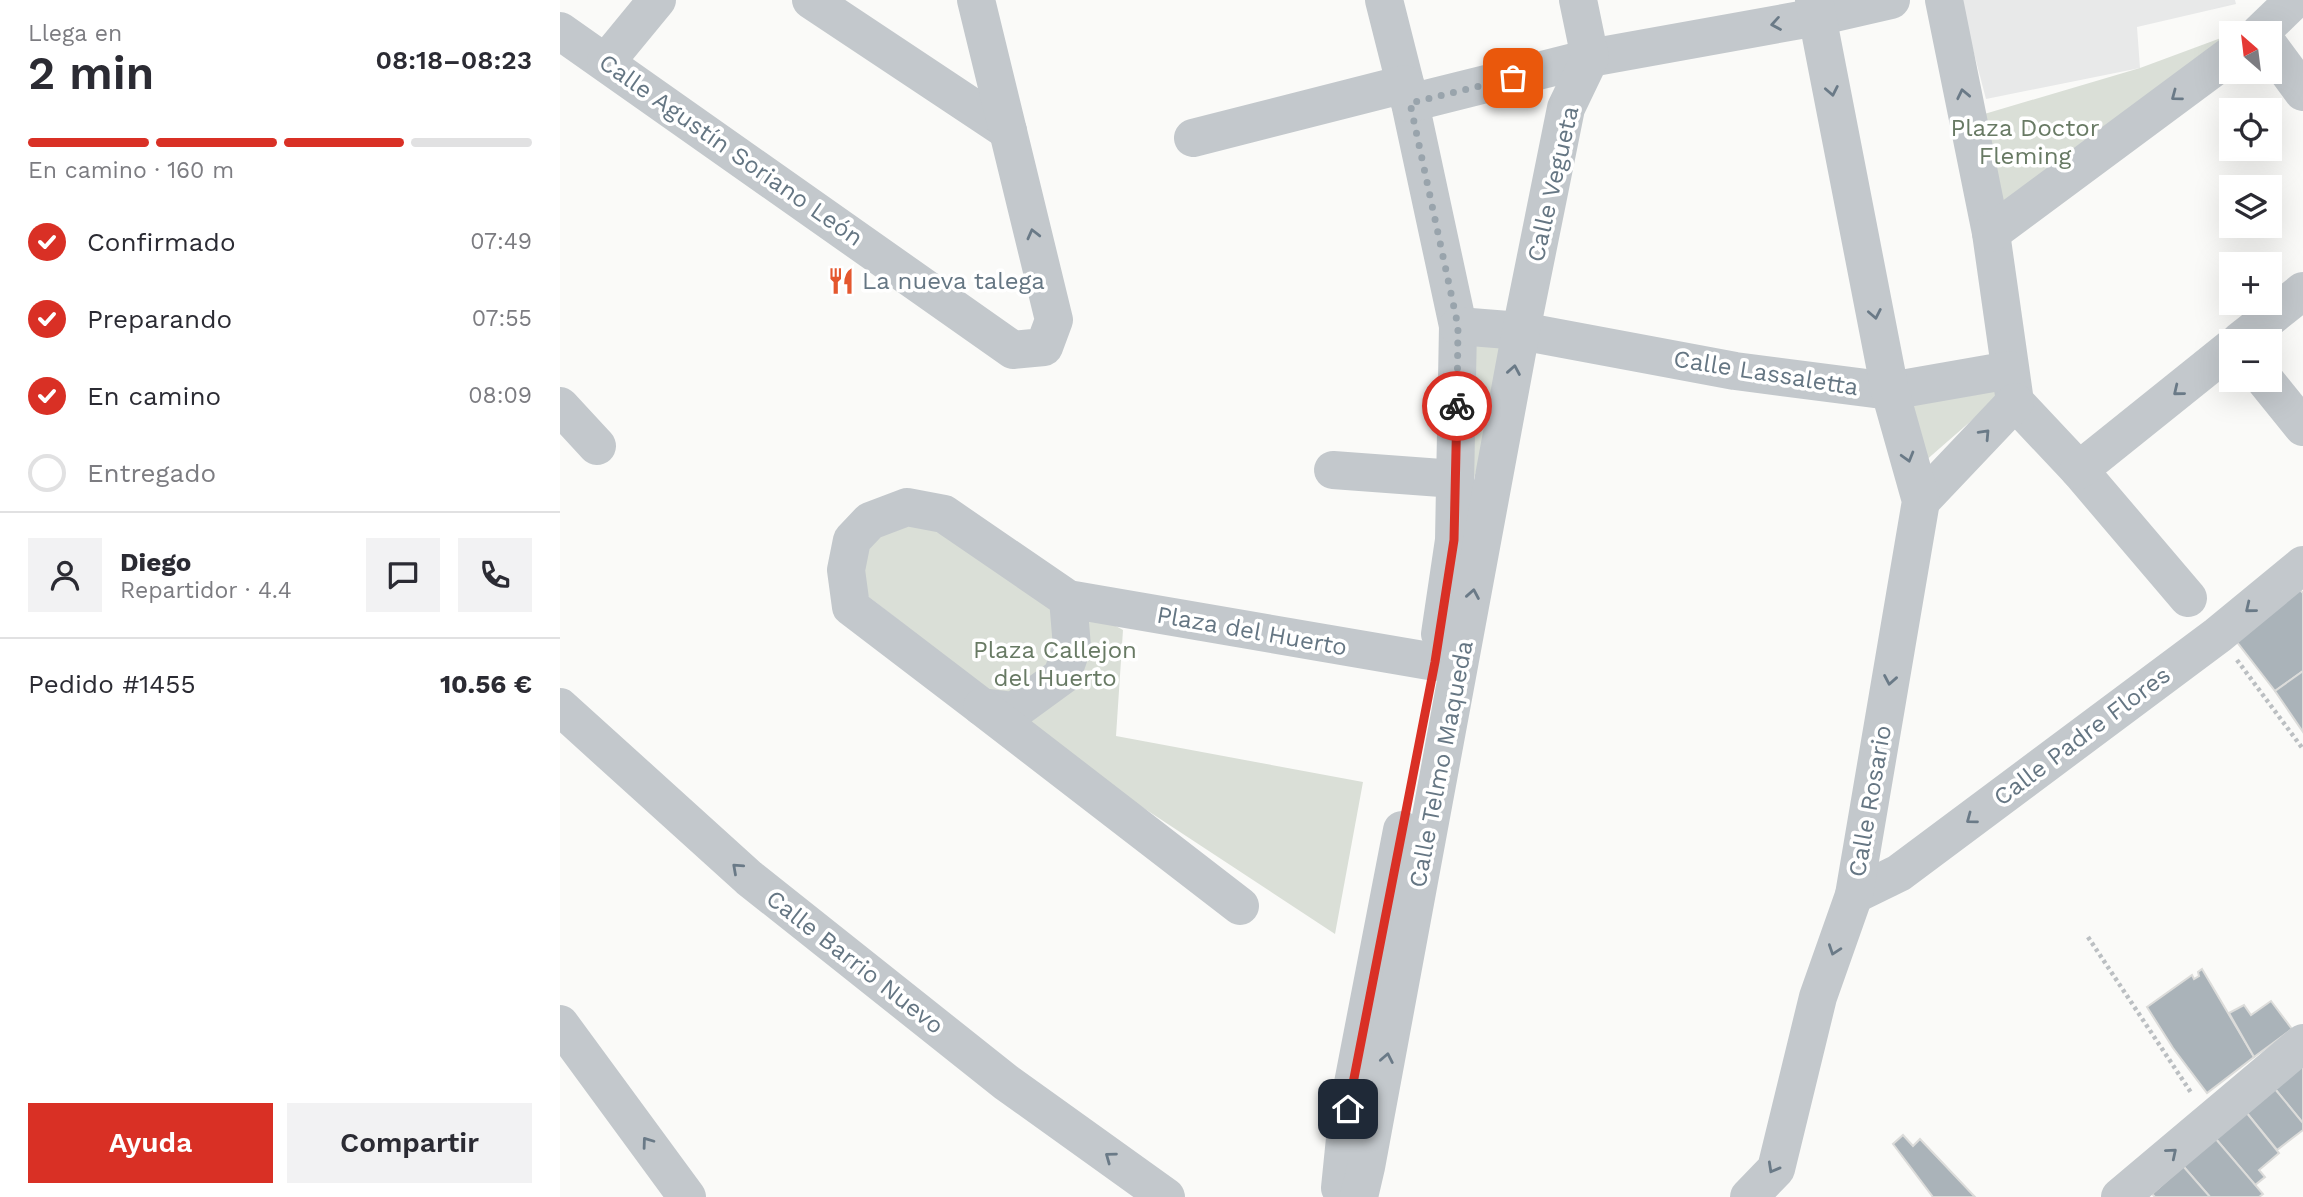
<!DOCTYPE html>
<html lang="es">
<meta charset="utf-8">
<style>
body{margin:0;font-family:"Work Sans",sans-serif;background:#f2f2f3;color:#2b2b33;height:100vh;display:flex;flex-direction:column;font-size:26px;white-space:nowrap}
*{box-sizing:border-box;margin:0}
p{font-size:23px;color:#7c7c81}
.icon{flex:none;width:38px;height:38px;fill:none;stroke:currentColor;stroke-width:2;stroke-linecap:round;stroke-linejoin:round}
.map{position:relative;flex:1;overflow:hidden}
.details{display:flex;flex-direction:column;background:#fff;width:560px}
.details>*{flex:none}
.needle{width:46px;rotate:332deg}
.fabs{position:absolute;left:1659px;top:21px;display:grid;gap:14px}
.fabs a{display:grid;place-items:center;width:63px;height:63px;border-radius:0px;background:#fff;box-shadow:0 7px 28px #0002;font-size:35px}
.pin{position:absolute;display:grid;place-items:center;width:60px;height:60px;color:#fff;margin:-30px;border-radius:14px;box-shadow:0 4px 10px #0006}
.courier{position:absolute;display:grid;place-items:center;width:70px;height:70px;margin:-35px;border:5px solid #d93025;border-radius:50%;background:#fff;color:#222;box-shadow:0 2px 9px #0007}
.headline em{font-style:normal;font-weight:600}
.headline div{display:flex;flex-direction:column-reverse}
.headline{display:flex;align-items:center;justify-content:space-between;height:119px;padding:0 28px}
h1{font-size:46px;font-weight:600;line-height:52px}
.bar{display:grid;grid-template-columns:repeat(4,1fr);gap:10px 7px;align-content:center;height:84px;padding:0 28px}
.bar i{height:9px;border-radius:5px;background:#e1e1e2}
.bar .active{background:#d93025}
.bar p{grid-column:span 4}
.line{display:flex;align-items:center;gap:18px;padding:0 28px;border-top:2px solid #e1e1e2}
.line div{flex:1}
.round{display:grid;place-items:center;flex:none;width:74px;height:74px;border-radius:0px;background:#f2f2f3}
ol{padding:0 28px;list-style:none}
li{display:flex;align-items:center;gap:21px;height:77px}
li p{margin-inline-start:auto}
li .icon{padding:7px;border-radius:50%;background:#d93025;color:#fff;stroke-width:4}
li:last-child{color:#7c7c81}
li i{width:38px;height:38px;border:4px solid #e1e1e2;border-radius:50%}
.button{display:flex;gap:14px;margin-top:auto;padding:14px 28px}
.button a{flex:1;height:80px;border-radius:0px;background:#d93025;color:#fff;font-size:28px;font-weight:600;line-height:80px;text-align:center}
.button a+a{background:#f2f2f3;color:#2b2b33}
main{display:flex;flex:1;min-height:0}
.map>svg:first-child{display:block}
</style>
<main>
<section class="details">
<div class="headline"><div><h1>2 min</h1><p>Llega en</p></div><em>08:18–08:23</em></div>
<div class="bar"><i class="active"></i><i class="active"></i><i class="active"></i><i></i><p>En camino · 160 m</p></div>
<ol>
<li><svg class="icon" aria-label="check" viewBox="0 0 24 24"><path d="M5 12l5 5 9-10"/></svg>Confirmado<p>07:49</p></li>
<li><svg class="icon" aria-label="check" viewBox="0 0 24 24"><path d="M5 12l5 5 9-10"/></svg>Preparando<p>07:55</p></li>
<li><svg class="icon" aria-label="check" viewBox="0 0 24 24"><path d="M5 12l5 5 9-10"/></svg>En camino<p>08:09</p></li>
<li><i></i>Entregado</li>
</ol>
<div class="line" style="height:126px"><a class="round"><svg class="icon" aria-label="person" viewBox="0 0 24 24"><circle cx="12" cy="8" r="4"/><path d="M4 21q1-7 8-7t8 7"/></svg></a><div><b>Diego</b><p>Repartidor · 4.4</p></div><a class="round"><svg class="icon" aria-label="chat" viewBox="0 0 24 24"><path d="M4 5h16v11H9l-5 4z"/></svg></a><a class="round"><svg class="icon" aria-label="phone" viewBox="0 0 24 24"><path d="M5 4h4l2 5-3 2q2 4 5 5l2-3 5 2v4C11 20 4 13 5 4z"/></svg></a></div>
<div class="line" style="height:91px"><div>Pedido #1455</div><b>10.56 €</b></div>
<div class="button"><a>Ayuda</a><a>Compartir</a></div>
</section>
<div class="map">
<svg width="1743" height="1197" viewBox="0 0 1743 1197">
<rect width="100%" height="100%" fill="#fafaf8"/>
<polygon fill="#e8e9e9" points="1400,0 1675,0 1676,4 1577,27 1580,68 1426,99"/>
<g fill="#dadfd7">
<polygon points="1669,35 1439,207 1421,115 1580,68"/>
<polygon points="906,340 953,342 899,531"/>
<polygon points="1437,383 1435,400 1364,462 1346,400"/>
<polygon points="360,509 451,567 563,630 556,736 803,782 775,934 550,786 300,590 310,536"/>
</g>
<g fill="#aab3b9" stroke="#dcdcda" stroke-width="2">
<polygon points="1736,586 1743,593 1743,671 1715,691 1677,642"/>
<polygon points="1743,671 1743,732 1715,691"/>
<polygon points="1642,969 1694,1057 1647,1093 1613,1048 1587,1007 1632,975 1634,979 1639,976 1638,972"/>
<polygon points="1711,1001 1732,1029 1694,1057 1669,1013 1684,1005 1691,1015"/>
<polygon points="1743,1065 1743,1123 1715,1089"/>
<polygon points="1715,1089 1743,1123 1743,1130 1717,1150 1686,1112"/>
<polygon points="1686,1112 1719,1153 1699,1170 1705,1177 1695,1185 1655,1138"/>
<polygon points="1343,1135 1353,1146 1360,1139 1415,1197 1373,1197 1333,1144"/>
<polygon points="1655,1138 1703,1194 1699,1197 1650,1197 1623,1166"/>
<polygon points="1623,1166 1650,1197 1595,1197 1592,1194"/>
</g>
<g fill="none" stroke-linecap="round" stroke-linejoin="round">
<g stroke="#bbbfc2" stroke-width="4.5" stroke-dasharray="3.5 3.5" stroke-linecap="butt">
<polyline points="1677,660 1743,749"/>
<polyline points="1528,937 1632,1094"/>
</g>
<g stroke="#c3c8cc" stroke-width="38">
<polyline points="251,0 448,131"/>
<polyline points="824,0 850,103 898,326 894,540 880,634"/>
<polyline points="1384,0 1431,233 1455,402 1519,470 1628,598"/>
<polyline points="0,31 453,350 484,347 494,320 416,0"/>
<polyline points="1700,33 1734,0"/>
<polyline points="1710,47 1743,92"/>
<polyline points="46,62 97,0"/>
<polyline points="850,103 1030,58 1257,17 1331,0"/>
<polyline points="633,138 845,84"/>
<polyline points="1431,233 1671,55"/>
<polyline points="898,326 961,331 1175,371 1330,391 1450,370"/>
<polyline points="1680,341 1743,291"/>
<polyline points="1705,380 1743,427"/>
<polyline points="0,406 37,446"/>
<polyline points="773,470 895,479"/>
<polyline points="1519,470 1671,348"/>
<polyline points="1361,501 1455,402"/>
<polyline points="508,599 512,647 502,676 454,711 422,707 291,607 286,570 292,540 310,521 347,507 384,514 508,599 875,662"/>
<polyline points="0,707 189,878 447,1083 606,1197"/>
<polyline points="422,707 680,906"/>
<polyline points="1294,895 1339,873 1658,635 1743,565"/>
<polyline points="0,1024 127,1197"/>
<polyline points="780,1188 788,1109 842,830"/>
<polyline points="799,1197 806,1167 961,331 1006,108 1030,58 1018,0"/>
<polyline points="1189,1197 1216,1169 1258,997 1294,895 1361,501 1330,391 1254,0"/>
<polyline points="1560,1197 1743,1043"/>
</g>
</g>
<defs><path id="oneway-chevron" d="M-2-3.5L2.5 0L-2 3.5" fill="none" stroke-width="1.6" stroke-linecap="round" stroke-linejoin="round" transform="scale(1.75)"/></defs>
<g stroke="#6a7a87">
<use href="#oneway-chevron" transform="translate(1216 24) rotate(170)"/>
<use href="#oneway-chevron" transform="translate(1272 91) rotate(79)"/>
<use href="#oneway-chevron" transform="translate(1403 94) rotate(-102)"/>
<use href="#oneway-chevron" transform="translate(1616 96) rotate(143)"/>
<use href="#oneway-chevron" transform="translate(473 234) rotate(-104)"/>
<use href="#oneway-chevron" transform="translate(1315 314) rotate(79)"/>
<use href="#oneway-chevron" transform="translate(954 370) rotate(-80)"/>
<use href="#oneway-chevron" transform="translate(1618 391) rotate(141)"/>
<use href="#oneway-chevron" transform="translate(1425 434) rotate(-47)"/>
<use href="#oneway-chevron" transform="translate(1348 457) rotate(74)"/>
<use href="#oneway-chevron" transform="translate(913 594) rotate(-80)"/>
<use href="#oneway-chevron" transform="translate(1690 608) rotate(141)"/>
<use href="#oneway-chevron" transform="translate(1330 680) rotate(100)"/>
<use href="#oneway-chevron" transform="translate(1411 819) rotate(143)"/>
<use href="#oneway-chevron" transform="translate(177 868) rotate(-138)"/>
<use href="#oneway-chevron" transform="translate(1274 950) rotate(109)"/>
<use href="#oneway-chevron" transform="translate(827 1058) rotate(-79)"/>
<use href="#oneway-chevron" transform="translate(87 1142) rotate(-126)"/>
<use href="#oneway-chevron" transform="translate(1612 1153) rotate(-40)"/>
<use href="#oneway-chevron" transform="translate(550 1157) rotate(-144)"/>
<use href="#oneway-chevron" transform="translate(1213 1168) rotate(119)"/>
</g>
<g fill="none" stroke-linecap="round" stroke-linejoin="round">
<polyline stroke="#99a4ac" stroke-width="7" stroke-dasharray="0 12.6" points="897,406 898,326 850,103 953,78"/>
<polyline stroke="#d93025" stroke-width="9" points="788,1109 875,662 894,540 897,406"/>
</g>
<defs>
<symbol id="restaurant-bare" viewBox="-9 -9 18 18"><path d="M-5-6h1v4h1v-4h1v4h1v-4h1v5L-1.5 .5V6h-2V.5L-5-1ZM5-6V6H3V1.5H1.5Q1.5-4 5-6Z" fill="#e4572e" stroke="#fff" stroke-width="2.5" paint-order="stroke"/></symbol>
</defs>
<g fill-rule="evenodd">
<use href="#restaurant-bare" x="262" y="262" width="38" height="38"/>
</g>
<g text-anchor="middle" stroke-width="7" stroke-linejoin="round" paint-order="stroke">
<g font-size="24" fill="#687a64" stroke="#fff">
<text x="1465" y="136">Plaza Doctor<tspan x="1465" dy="28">Fleming</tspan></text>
<text x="495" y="658">Plaza Callejon<tspan x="495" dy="28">del Huerto</tspan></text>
</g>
<g font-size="24" fill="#657683" stroke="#fff">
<text transform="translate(171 150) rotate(35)" y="8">Calle Agustín Soriano León</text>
<text transform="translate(993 184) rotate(-77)" y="8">Calle Vegueta</text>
<text transform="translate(1206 373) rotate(9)" y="8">Calle Lassaletta</text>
<text transform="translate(692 631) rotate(10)" y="8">Plaza del Huerto</text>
<text transform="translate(1522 736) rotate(-37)" y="8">Calle Padre Flores</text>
<text transform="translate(881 764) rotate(-79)" y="8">Calle Telmo Maqueda</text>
<text transform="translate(1310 801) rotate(-80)" y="8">Calle Rosario</text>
<text transform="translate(295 962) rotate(38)" y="8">Calle Barrio Nuevo</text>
</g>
<g font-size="24" fill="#657683" stroke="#fff" text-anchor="start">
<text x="302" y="289">La nueva talega</text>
</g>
</g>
</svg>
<div class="fabs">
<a><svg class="needle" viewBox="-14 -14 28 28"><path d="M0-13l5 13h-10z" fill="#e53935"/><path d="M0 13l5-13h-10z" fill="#7c7c81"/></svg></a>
<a><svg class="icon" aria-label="locate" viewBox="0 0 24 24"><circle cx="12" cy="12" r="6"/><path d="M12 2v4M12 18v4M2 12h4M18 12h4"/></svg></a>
<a><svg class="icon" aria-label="layers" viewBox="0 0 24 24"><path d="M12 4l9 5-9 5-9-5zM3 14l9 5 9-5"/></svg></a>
<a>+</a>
<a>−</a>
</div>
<div class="pin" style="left:953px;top:78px;background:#ea580c"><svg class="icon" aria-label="bag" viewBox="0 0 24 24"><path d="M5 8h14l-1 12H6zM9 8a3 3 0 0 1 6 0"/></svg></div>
<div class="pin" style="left:788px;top:1109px;background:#1f2937"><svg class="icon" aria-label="home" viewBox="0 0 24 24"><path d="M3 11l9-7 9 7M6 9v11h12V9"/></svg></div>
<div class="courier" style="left:897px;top:406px"><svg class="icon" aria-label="bike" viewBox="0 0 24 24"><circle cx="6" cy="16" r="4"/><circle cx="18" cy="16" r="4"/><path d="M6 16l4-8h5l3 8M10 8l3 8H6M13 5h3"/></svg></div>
</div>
</main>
